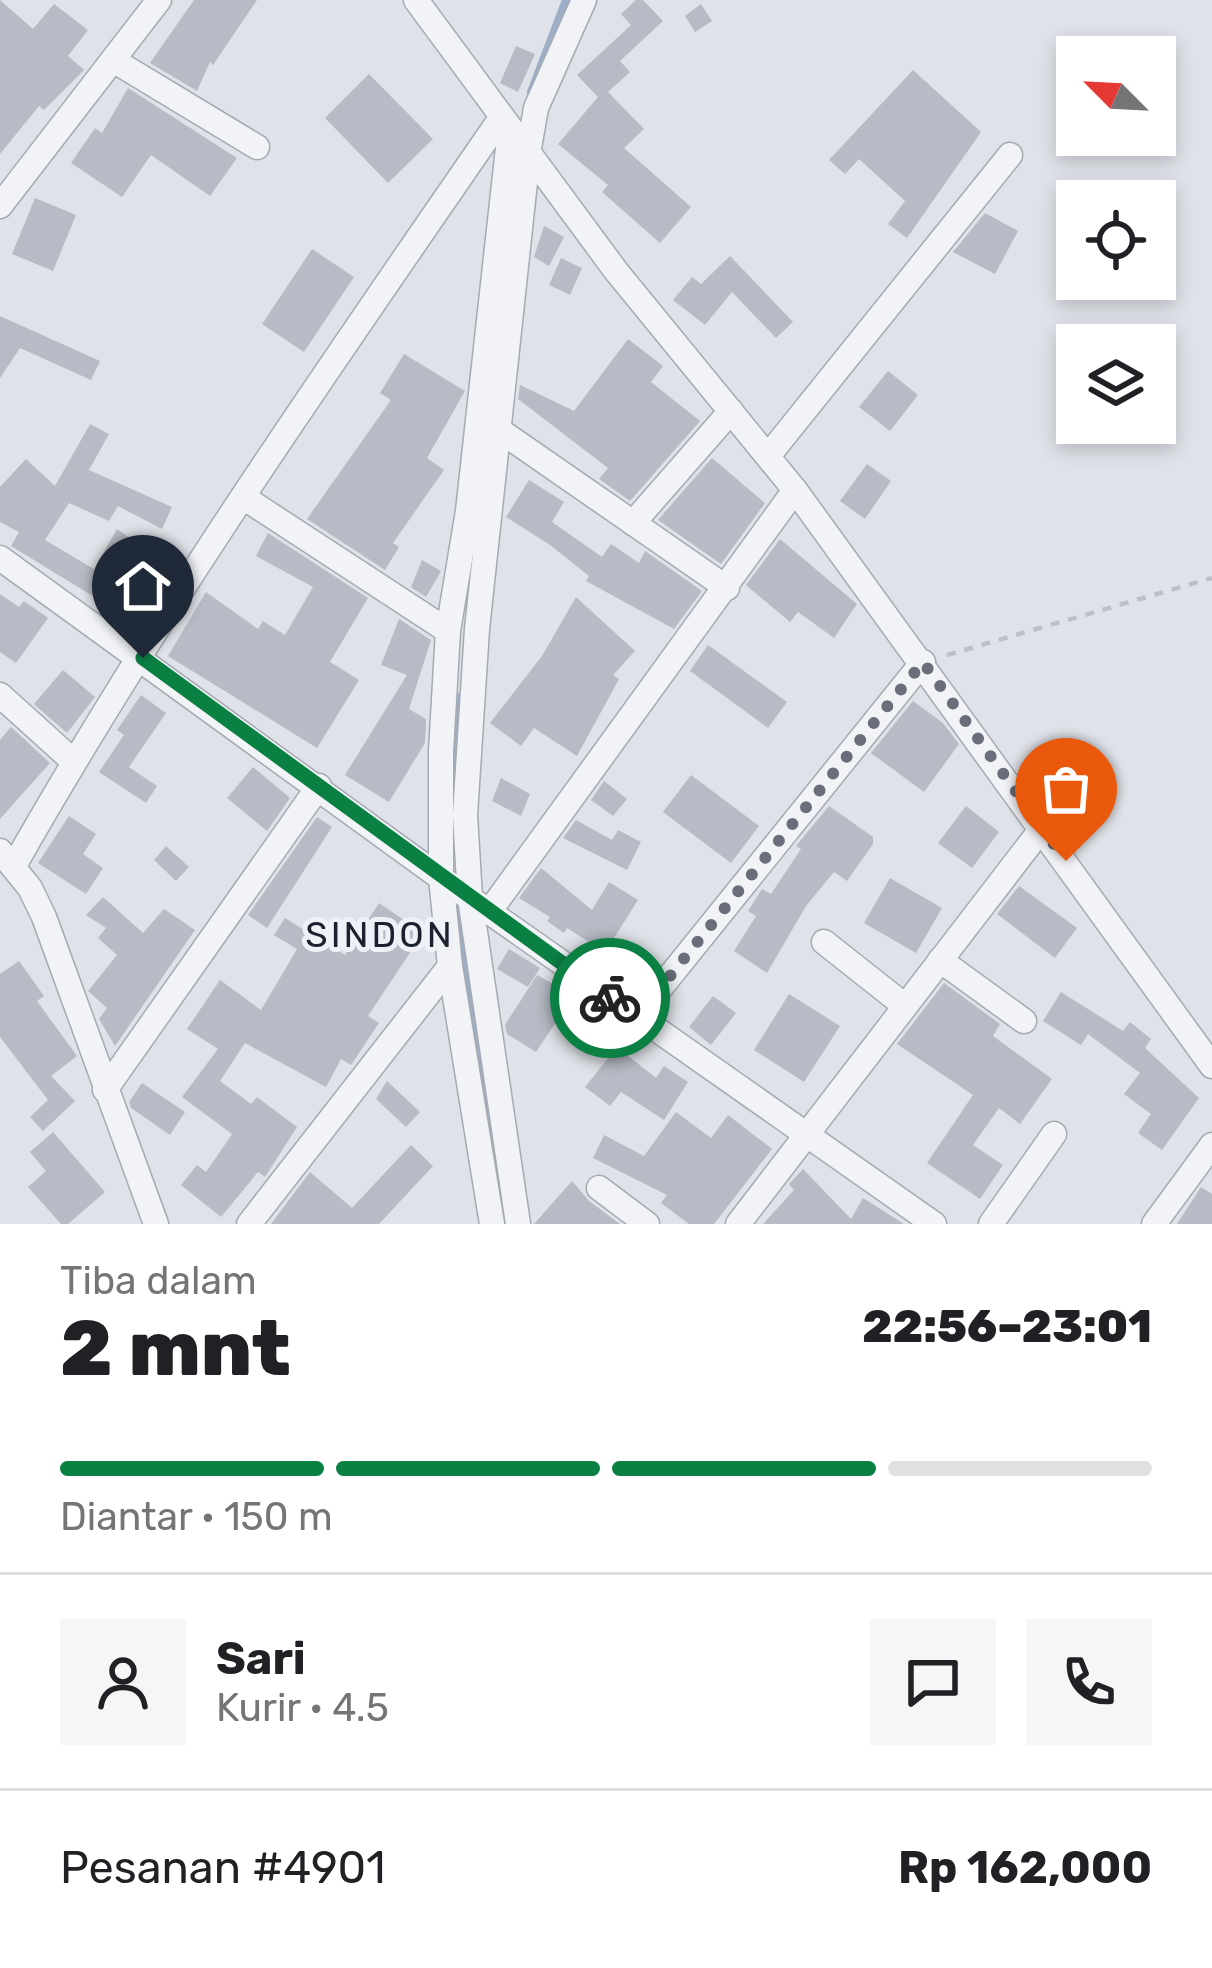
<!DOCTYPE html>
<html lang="id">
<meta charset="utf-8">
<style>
body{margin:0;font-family:Rubik,sans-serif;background:#f6f6f6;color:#202124;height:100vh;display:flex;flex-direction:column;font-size:45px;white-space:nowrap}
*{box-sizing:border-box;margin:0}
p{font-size:39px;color:#757577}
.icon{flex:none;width:66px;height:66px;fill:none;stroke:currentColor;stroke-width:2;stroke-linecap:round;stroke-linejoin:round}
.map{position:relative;height:1224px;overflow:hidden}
.drawer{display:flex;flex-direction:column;background:#fff;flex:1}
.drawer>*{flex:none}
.needle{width:78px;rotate:294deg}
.controls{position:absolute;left:1056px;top:36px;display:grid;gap:24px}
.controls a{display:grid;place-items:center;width:120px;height:120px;border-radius:0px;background:#fff;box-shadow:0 6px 18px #0003;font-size:60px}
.pin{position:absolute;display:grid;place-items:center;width:102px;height:102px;color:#fff;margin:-123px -51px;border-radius:50% 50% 50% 0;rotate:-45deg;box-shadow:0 0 12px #0007}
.pin .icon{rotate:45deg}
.courier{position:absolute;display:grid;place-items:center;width:120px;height:120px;margin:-60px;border:9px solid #0b8043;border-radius:50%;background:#fff;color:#222;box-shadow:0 3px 15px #0007}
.head em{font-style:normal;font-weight:800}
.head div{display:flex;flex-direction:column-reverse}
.head{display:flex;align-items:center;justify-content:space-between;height:204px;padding:0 60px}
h1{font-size:78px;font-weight:800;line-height:90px}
.bar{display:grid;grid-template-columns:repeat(4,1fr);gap:18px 12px;align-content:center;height:144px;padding:0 60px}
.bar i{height:15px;border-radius:9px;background:#e0e0e0}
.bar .selected{background:#0b8043}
.bar p{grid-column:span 4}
.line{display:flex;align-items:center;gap:30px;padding:0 60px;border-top:3px solid #e0e0e0}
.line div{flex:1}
.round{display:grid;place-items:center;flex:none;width:126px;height:126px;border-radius:0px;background:#f6f6f6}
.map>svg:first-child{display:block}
</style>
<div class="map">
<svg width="1212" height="1224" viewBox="0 0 1212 1224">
<rect width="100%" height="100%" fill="#dfe2e8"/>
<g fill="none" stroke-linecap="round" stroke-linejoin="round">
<g stroke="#9cafc7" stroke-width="8">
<polyline points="531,92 566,0"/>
<polyline points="452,771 461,696"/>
<polyline points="457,899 505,1224"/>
</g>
</g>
<g fill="#b7bbc5">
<polygon points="0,0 33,29 54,4 88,30 68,56 84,70 44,110 39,106 0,154"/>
<polygon points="194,0 257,0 213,65 210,62 197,91 150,63"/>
<polygon points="636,0 643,0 663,21 620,61 630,72 608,92 644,129 624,148 691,207 660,243 602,192 608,185 558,144 598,97 577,75 631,25 621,14"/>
<polygon points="701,4 712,21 695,32 685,16"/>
<polygon points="516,46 535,54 518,92 500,83"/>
<polygon points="913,70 981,132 907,238 888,224 905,201 859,159 845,174 829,160"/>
<polygon points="369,74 433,139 388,183 325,118"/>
<polygon points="128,88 237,158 210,196 151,155 122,197 71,163 95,128 102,133"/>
<polygon points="35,198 76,215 53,271 12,254"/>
<polygon points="985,213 1018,231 995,274 953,252"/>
<polygon points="544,226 564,237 549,266 534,257"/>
<polygon points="312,249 354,277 304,352 262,324"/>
<polygon points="730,256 793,322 776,338 732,292 705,325 673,300 692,277 701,284"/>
<polygon points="561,258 582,268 570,295 549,285"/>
<polygon points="0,316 100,361 91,380 20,348 0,378"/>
<polygon points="628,339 663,366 651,382 700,421 630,501 599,479 608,468 518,399 520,385 574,411"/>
<polygon points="404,354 465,391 427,458 444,470 393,543 399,547 385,570 307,519 391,400 380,393"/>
<polygon points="888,371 918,395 890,431 859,407"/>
<polygon points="90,424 109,434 89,470 172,507 162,529 118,506 109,521 69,503 45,540 94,569 117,529 151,553 143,570 165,583 140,625 11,546 19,532 0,522 0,487 26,459 55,486"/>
<polygon points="712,458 765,503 721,564 658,520"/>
<polygon points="867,464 891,481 865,519 840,501"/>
<polygon points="529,480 564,502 552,522 602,557 611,544 639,563 645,551 702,591 674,629 586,581 589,576 550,545 506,517"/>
<polygon points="268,533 368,598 330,662 359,680 317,748 168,656 206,592 258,629 263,621 285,635 313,587 256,556"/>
<polygon points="780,539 857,604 834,638 798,612 790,622 746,585"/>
<polygon points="422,560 441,571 426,597 411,587"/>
<polygon points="0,594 19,607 24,601 48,618 16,663 0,652"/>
<polygon points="576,597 635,651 613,675 619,679 577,756 534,728 521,746 490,723 542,656"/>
<polygon points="399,619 431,640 409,709 426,719 425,743 389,802 345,775 407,675 381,665"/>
<polygon points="708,645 787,702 768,728 690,671"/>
<polygon points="63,670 95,697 67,733 34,704"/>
<polygon points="141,695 166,713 129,767 157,786 146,803 99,772 124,735 117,730"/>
<polygon points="913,701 943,723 959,744 924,792 871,753"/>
<polygon points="11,727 50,763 0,819 0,740"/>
<polygon points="253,767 290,798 267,831 227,798"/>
<polygon points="691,775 759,826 731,863 663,812"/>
<polygon points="501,778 530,794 521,816 492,801"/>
<polygon points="604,781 627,799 613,816 591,800"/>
<polygon points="829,806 873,837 873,844 847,881 834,872 806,906 767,973 734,951 756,916 748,911 762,889 771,894 801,849 796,846"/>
<polygon points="966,806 999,832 972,868 938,843"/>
<polygon points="69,816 96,834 83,854 103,868 86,894 38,863"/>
<polygon points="317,817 332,827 267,928 248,915"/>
<polygon points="576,820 612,840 618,830 641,842 627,870 563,838"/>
<polygon points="166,846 189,867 176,881 154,860"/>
<polygon points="541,868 592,910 609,882 638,900 605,952 567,928 564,933 547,921 550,917 519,898"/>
<polygon points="890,878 942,908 916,953 864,923"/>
<polygon points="1019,886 1077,928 1055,958 997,914"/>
<polygon points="103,897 143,933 164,909 195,930 115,1046 99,1019 107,1008 88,991 117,955 98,938 106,928 86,915"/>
<polygon points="379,903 423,933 368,1016 379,1023 351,1065 341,1059 326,1087 245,1043 220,1081 251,1104 257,1097 297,1127 265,1177 258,1172 221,1217 181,1185 197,1165 206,1172 232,1134 182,1097 218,1049 187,1029 220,980 261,1010 297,949 274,935 285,918 345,955"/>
<polygon points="509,949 540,968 528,987 497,969"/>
<polygon points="19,961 44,996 37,1001 77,1056 51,1076 75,1101 43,1131 30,1117 48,1100 0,1037 0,974"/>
<polygon points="537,975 574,995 536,1052 507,1034 505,1025"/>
<polygon points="944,983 1000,1024 993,1036 1052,1079 1020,1124 999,1108 973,1145 1003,1165 980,1199 927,1163 973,1095 897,1044"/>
<polygon points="1061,992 1123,1031 1130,1022 1151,1039 1145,1048 1199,1098 1162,1150 1138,1133 1151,1114 1124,1094 1140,1073 1088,1034 1081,1045 1043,1021"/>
<polygon points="789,994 840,1026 804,1082 754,1050"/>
<polygon points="713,996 736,1013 711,1045 689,1027"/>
<polygon points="617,1047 656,1078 664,1066 688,1082 664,1120 621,1092 610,1106 585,1087"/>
<polygon points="387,1081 420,1112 406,1127 376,1099"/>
<polygon points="142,1083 185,1112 170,1135 131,1108 129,1102"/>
<polygon points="676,1112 711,1138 728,1115 772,1149 714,1224 689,1224 661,1203 667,1195 593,1158 604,1135 644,1156"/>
<polygon points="53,1132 105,1192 68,1224 61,1224 28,1187 46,1171 30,1152"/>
<polygon points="411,1145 433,1166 379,1224 271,1224 310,1172 352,1208"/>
<polygon points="803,1169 851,1219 863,1198 904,1224 763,1224 794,1190 789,1184"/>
<polygon points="572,1181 589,1201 620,1224 534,1224"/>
<polygon points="1201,1187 1212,1194 1212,1224 1177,1224"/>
</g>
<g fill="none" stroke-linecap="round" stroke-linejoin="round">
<defs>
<g id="street">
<polyline points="416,0 616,271 795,490 1212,1066"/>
<polyline points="113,60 257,147"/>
<polyline points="0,206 159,0"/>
<polyline points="499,430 727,588"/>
<polyline points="768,456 1010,155"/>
<polyline points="243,497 448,631"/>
<polyline points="633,523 731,411"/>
<polyline points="0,558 441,878 934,1224"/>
<polyline points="0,695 73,761"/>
<polyline points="0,851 30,888 44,917 156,1224"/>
<path d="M15,864C161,607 333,362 501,118"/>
<polyline points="489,912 795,490"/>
<polyline points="824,942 905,1006"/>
<polyline points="940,960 1024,1021"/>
<polyline points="637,1017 923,662"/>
<polyline points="105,1090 319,786"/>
<polyline points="599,1188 647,1224"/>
<polyline points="249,1224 450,966"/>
<polyline points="492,1224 450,966 441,878 441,751 448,631 468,511 510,130"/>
<polyline points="518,1224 470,898 465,815 477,629 528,154 536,108 584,0"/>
<polyline points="738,1224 1043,827"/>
<polyline points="991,1224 1054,1134"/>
<polyline points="1154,1224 1212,1145"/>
</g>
</defs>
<use href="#street" stroke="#a5a9b2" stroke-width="27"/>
<polyline stroke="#bec0c7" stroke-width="4.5" stroke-dasharray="9 9" stroke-linecap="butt" points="947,655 1212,578"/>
<use href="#street" stroke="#f2f3f7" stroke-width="24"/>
</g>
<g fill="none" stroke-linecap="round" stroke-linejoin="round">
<polyline stroke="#696e7a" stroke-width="12" stroke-dasharray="0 21.6" points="610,998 637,1017 923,662 1066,861"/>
<polyline stroke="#0b8043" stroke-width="15" points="143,658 610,998"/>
</g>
<g text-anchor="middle" stroke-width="10" stroke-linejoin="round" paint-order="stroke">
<g font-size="36" letter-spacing="3" fill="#1b212f" stroke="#eff1f6">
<text x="380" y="947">SINDON</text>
</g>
</g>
</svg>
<div class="controls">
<a><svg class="needle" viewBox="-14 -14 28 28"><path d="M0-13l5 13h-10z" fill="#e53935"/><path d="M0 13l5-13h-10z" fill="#757577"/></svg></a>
<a><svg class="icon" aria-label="locate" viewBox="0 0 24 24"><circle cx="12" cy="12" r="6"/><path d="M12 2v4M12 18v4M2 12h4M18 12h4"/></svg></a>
<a><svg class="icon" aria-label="layers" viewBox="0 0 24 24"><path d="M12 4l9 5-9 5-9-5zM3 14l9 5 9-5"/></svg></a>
</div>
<div class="pin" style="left:1066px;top:861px;background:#ea580c"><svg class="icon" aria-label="bag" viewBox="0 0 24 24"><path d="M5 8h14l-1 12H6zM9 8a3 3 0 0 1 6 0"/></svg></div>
<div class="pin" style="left:143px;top:658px;background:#1f2937"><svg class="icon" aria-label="home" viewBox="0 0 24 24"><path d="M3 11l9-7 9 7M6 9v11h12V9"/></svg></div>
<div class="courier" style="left:610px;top:998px"><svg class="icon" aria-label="bike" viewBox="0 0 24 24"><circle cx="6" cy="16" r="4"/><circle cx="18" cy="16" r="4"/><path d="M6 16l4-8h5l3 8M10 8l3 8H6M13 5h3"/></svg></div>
</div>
<section class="drawer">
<div class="head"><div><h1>2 mnt</h1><p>Tiba dalam</p></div><em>22:56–23:01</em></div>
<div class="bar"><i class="selected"></i><i class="selected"></i><i class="selected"></i><i></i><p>Diantar · 150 m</p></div>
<div class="line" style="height:216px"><a class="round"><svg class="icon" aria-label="person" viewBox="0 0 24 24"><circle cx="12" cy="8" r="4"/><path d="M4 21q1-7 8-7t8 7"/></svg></a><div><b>Sari</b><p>Kurir · 4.5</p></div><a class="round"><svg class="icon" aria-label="chat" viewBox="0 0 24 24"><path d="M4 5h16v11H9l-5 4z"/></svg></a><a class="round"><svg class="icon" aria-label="phone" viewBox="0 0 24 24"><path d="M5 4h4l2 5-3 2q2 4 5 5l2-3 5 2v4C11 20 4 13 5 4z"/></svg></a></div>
<div class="line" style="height:156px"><div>Pesanan #4901</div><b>Rp 162,000</b></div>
</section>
